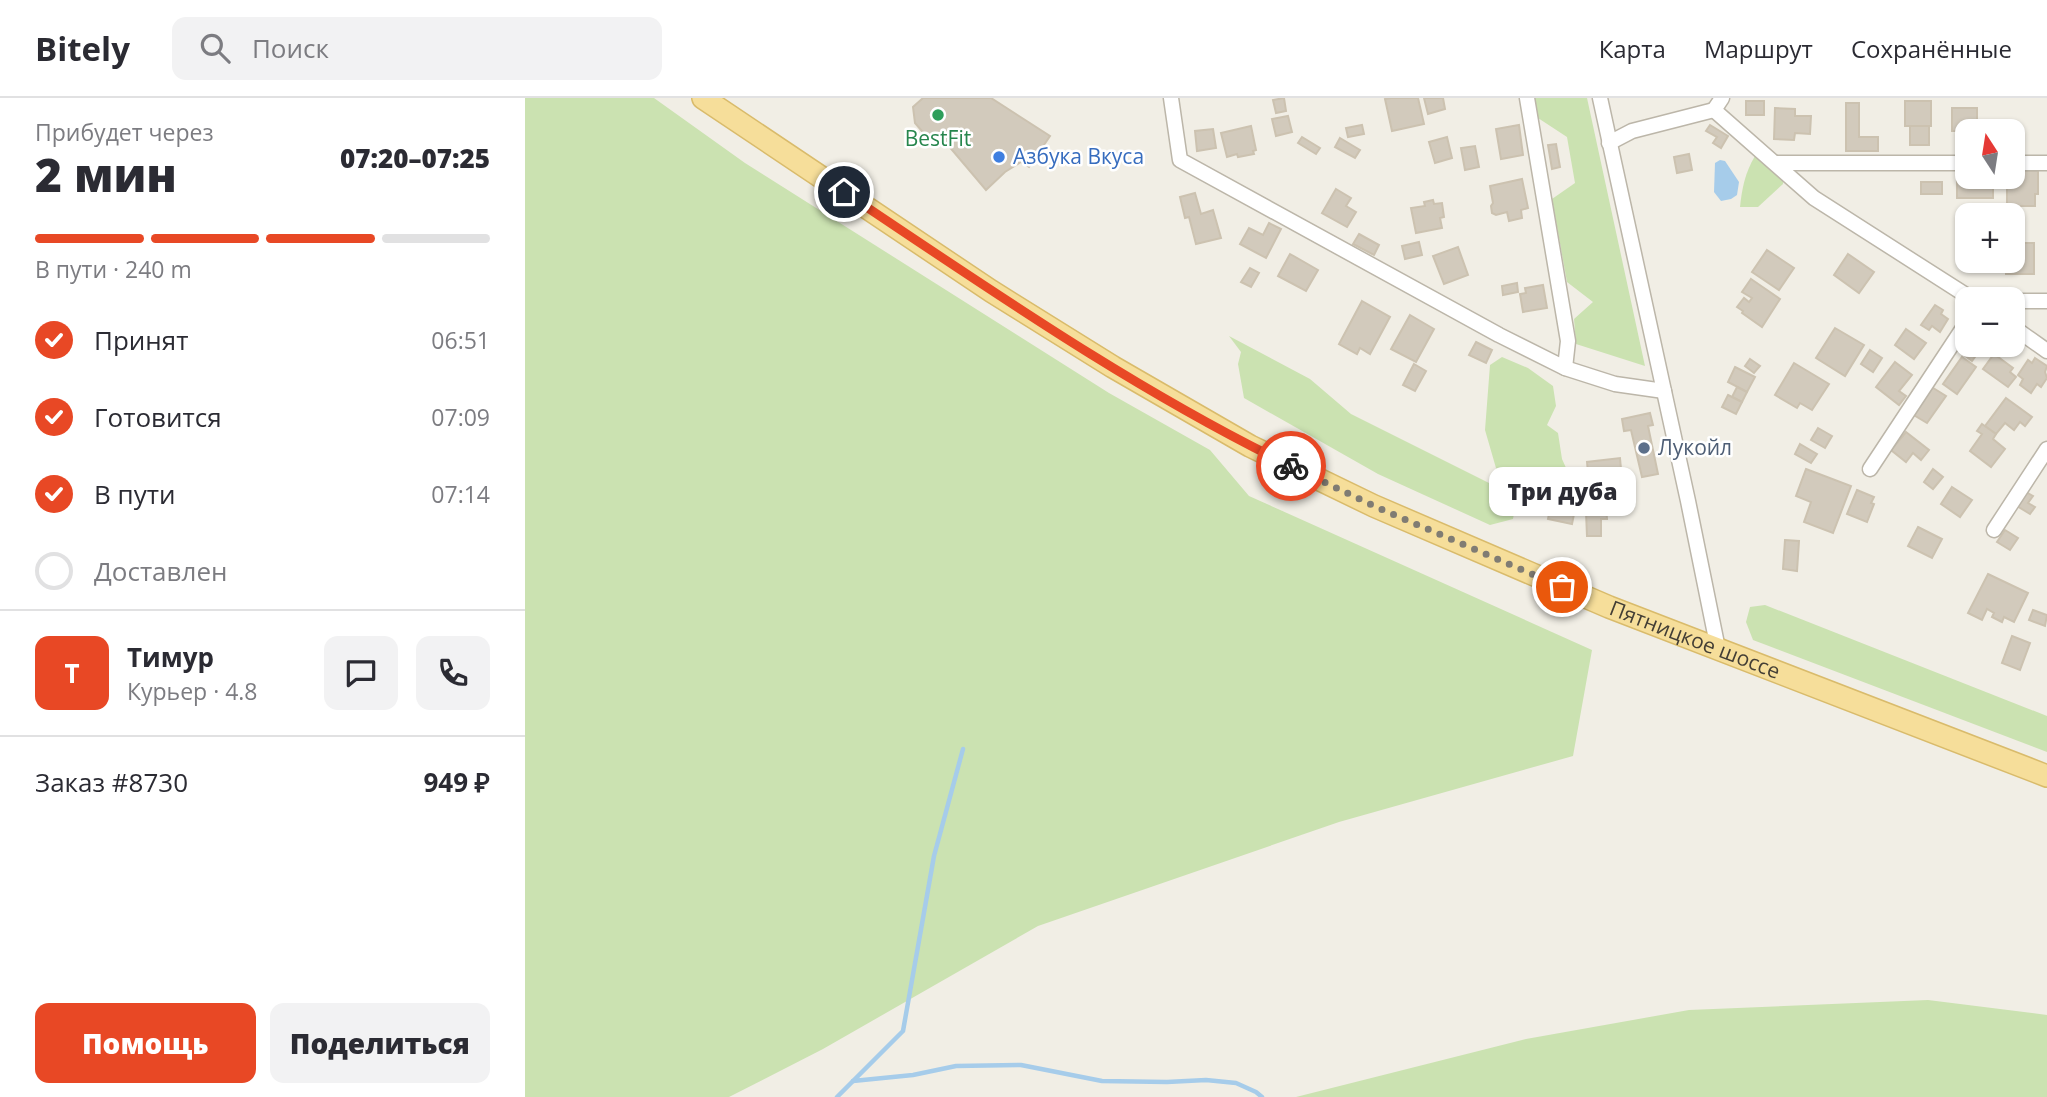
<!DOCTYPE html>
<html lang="ru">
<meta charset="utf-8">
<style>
body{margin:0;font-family:"Open Sans",sans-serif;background:#f2f2f3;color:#2b2b33;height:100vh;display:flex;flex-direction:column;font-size:26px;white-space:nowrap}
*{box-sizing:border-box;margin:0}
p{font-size:23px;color:#7c7c81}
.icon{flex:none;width:38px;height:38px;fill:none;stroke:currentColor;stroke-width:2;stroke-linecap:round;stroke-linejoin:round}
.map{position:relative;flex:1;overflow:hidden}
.details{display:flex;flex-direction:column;background:#fff;width:525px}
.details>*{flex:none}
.needle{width:46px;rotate:348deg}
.tools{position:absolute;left:1430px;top:21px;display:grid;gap:14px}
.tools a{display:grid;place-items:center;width:70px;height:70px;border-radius:14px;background:#fff;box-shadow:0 2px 5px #0004;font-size:35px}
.pin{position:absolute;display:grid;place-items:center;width:60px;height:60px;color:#fff;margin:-30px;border:4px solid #fff;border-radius:50%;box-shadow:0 2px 7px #0007}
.courier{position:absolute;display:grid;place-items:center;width:70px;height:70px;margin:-35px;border:5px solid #e84825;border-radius:50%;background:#fff;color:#222;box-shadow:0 2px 9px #0007}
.bubble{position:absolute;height:49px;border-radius:14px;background:#fff;box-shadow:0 2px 5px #0004;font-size:23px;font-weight:800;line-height:49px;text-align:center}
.overview em{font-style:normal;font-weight:800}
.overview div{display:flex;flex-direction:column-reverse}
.overview{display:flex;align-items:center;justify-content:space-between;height:119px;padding:0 35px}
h1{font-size:46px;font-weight:800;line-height:52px}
.bar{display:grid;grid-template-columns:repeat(4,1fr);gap:10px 7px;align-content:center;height:84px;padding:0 35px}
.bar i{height:9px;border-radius:5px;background:#e1e1e2}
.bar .selected{background:#e84825}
.bar p{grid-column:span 4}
.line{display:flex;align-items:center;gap:18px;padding:0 35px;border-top:2px solid #e1e1e2}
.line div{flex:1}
.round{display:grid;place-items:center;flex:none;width:74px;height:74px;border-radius:14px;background:#f2f2f3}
ol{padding:0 35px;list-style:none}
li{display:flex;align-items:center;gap:21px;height:77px}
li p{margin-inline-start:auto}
li .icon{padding:7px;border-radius:50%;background:#e84825;color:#fff;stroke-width:4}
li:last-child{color:#7c7c81}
li i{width:38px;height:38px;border:4px solid #e1e1e2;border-radius:50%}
.cta{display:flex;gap:14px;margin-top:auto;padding:14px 35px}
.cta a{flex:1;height:80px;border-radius:14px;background:#e84825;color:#fff;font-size:28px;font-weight:800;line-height:80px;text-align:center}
.cta a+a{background:#f2f2f3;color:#2b2b33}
header{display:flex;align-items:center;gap:42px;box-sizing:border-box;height:98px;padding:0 35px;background:#fff;border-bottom:2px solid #e1e1e2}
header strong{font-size:33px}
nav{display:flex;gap:38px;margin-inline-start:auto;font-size:24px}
.search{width:490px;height:63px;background:#f2f2f3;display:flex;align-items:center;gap:18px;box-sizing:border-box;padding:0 24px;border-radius:14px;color:#7c7c81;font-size:26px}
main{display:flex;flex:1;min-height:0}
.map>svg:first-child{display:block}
</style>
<header>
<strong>Bitely</strong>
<div class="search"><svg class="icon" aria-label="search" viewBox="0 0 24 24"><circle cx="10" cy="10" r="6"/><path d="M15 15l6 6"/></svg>Поиск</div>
<nav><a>Карта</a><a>Маршрут</a><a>Сохранённые</a></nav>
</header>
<main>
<section class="details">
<div class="overview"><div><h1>2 мин</h1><p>Прибудет через</p></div><em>07:20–07:25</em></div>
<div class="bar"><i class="selected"></i><i class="selected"></i><i class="selected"></i><i></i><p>В пути · 240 m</p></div>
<ol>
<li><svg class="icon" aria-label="check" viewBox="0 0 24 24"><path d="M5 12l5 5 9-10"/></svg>Принят<p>06:51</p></li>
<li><svg class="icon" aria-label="check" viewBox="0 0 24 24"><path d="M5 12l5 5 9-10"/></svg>Готовится<p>07:09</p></li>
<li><svg class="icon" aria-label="check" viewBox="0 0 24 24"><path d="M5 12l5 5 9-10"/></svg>В пути<p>07:14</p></li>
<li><i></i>Доставлен</li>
</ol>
<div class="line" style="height:126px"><b class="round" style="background:#e84825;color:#fff">Т</b><div><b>Тимур</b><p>Курьер · 4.8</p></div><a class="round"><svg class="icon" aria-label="chat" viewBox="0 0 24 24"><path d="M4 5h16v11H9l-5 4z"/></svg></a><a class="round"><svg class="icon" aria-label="phone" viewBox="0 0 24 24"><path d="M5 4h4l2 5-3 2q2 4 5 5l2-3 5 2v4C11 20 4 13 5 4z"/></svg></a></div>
<div class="line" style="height:91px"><div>Заказ #8730</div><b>949 ₽</b></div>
<div class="cta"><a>Помощь</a><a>Поделиться</a></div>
</section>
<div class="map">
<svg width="1522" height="999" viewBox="0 0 1522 999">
<rect width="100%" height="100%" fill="#f1eee5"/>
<g fill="#cbe2b1">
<polygon points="0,0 129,0 220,65 584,295 685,352 724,398 1067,552 1048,658 814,724 513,828 298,951 204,999 0,999"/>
<polygon points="1010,0 1062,0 1120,268 1051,246 1049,221 1068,204 1042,184 1027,101 1050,85 1042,39 1013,20"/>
<path d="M1230,58L1258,81V86L1233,109H1215C1217,90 1220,75 1230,58Z"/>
<polygon points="704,238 785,281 826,316 992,399 988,421 965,427 853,376 719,300 713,266 716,254"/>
<polygon points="977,259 1003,270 1028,288 1031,308 1022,327 1033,335 1037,361 1047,383 1044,404 1013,405 1010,391 986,383 971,370 960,332 965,267"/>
<polygon points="1240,507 1522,618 1522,654 1228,542 1221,524 1225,509"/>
<polygon points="1403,902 1522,917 1522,999 771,999 1001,941 1164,912"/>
</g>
<polygon fill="#a6ccea" points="1195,62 1200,63 1214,84 1212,97 1206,101 1196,103 1189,94 1190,65"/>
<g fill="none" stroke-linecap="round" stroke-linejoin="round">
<g stroke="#a6ccea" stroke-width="4.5">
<polyline points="328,983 388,977 431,968 496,967 577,983 642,984 681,982 711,985 731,994 737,999"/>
<polyline points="312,999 378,933 409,758 438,651"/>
</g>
</g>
<g fill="#d2cabc" stroke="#ccc2b0" stroke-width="2">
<polygon points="398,0 466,0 525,38 504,69 496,64 480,74 461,92 417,40 409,47 390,25 388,9"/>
<polygon points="759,0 761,13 751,15 748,2"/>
<polygon points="866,0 893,0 899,26 867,33 860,1"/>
<polygon points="899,0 918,0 920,11 903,16"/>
<rect x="1221" y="3" width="18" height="14"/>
<rect x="1380" y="3" width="26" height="25"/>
<polygon points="1321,5 1334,5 1334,39 1353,39 1353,53 1321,53"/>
<polygon points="1250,10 1270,11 1270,18 1286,18 1285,36 1270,35 1269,42 1249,41"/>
<rect x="1427" y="10" width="25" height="23"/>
<polygon points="763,18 767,34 751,38 747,21"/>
<polygon points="837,27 839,36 823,39 821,30"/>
<polygon points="994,27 998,57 976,61 971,31"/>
<polygon points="1185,27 1203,38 1196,50 1188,45 1192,39 1181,33"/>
<polygon points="726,28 731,52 728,53 729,56 713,59 712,56 702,59 696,35"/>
<rect x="1385" y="28" width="19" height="19"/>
<polygon points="688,31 691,50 672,53 670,33"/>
<polygon points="777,39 795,50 791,56 773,45"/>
<polygon points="922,39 927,60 910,65 904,44"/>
<polygon points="815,40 835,52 830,60 810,49"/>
<polygon points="1031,46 1035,69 1027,71 1023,47"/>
<polygon points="950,48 954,69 940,72 936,50"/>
<polygon points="1164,56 1167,72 1152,75 1149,59"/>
<polygon points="1432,73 1442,73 1442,79 1448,79 1448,81 1468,81 1468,100 1432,100"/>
<polygon points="1488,73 1513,73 1513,96 1510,96 1510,108 1482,108 1482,79 1488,79"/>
<polygon points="997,81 1003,110 996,112 997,120 984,123 982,114 971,117 967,115 966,108 968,105 965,88"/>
<rect x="1396" y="84" width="21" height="12"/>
<polygon points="811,91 826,100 821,108 831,114 822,129 797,115"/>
<polygon points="670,95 676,116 688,112 696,140 671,146 664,119 660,120 655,99"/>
<polygon points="908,102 909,106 917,105 919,119 915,120 917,130 891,135 886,110 900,108 899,104"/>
<polygon points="744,125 756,131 741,160 715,146 724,130 738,137"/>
<polygon points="834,136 854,147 849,157 828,146"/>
<polygon points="894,144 897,157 880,161 877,148"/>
<polygon points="1488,145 1509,145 1509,176 1481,176 1481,166 1473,166 1473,163 1488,163"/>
<polygon points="933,149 943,177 919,186 908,158"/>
<polygon points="1242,152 1269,170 1254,192 1227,174"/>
<polygon points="765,156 793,172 781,193 753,178"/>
<polygon points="1323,156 1349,174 1334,195 1309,177"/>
<polygon points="725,170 734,175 726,189 716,184"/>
<polygon points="1226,181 1255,201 1237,229 1217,215 1218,213 1212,209 1219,200 1224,204 1227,200 1217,194"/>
<polygon points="992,185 993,194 978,197 977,188"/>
<polygon points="1018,187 1022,210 998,214 995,196 1001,195 1000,190"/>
<polygon points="837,203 865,219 845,256 835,250 832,256 814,246"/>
<polygon points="1410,207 1418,212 1416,216 1423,221 1415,234 1407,228 1404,232 1396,227"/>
<polygon points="885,217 909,231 891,264 866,251"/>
<polygon points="1310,230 1339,247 1320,278 1291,260"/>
<polygon points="1381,231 1401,245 1389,261 1370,247"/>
<polygon points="1435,243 1452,256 1447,263 1430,250"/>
<polygon points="951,244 967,252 961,265 944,257"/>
<polygon points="1345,252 1357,260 1348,274 1336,266"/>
<polygon points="1469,256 1488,270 1485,274 1491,279 1483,289 1458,271"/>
<polygon points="1437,259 1451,269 1432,296 1418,286"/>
<polygon points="1510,260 1522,268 1520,274 1522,280 1516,289 1512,286 1506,295 1495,287 1498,281 1493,277 1503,262 1507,265"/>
<polygon points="1225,261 1235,268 1229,275 1220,268"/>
<polygon points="1370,264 1387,277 1374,293 1381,298 1374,307 1351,289"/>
<polygon points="1269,265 1304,286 1287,312 1275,305 1272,310 1250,297"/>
<polygon points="889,266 901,273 890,293 878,287"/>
<polygon points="1210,269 1230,279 1222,294 1203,284"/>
<polygon points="1405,288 1421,298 1402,325 1387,316"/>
<polygon points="1212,289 1222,294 1217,304 1207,299"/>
<polygon points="1203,297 1217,304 1211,316 1197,309"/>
<polygon points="1481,300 1507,319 1500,328 1495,324 1489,332 1480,325 1471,336 1460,328"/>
<polygon points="1125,315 1128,327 1123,328 1133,376 1117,379 1106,332 1099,333 1097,321"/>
<polygon points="1457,326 1471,336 1468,341 1480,351 1466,369 1445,353 1457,336 1452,333"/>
<polygon points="1293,330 1307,338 1300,350 1286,342"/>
<polygon points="1381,334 1404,352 1396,362 1388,355 1381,364 1366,352"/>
<polygon points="1275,346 1292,356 1286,365 1270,356"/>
<polygon points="1095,360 1097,382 1064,385 1062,364"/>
<polygon points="1281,371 1326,388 1308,435 1279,424 1286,404 1271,398"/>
<polygon points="1408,371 1418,379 1408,391 1399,384"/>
<polygon points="1101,386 1104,411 1090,412 1088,388"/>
<polygon points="1075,389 1075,408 1081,408 1082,421 1076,421 1076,438 1062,438 1060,390"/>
<polygon points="1427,389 1447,402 1435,419 1416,406"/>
<polygon points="1332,392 1349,399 1346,405 1349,406 1342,424 1322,416"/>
<polygon points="1501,394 1508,398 1503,405 1510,409 1505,416 1492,408"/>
<polygon points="1025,411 1049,416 1047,426 1023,421"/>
<polygon points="1393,429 1417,441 1407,460 1383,448"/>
<polygon points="1480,432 1493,440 1485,452 1472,444"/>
<polygon points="1260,442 1274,443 1272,473 1258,471"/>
<polygon points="1463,476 1503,495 1489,524 1479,519 1477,524 1467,519 1469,515 1462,511 1457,522 1443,515"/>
<polygon points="1508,512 1522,517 1520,528 1504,522"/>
<polygon points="1487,538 1505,545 1495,572 1477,565"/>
</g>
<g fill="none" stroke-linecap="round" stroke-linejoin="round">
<defs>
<g id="street">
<polyline points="646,0 655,62 974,237 1040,270 1090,286 1139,293"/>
<polyline points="1002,0 1043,243 1040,270"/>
<polyline points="1075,0 1163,403 1193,551"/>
<polyline points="1197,0 1189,12 1289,100 1447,201"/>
<polyline points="1084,45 1107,33 1189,12"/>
<polyline points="1252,65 1442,65"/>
<polyline points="1488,65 1522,65"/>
<polyline points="1488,203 1522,203"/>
<polyline points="1488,229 1522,253"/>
<polyline points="1345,371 1442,224"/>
<polyline points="1469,432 1522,351"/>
</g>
<g id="primary">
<path id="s1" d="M178,0L466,193L588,269L725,348L849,408L1084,509L1522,678"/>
</g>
</defs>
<use href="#street" stroke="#bcb6a9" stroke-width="17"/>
<use href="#primary" stroke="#d9bb6b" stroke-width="24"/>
<use href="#street" stroke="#fff" stroke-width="14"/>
<use href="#primary" stroke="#f6de9a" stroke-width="21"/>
</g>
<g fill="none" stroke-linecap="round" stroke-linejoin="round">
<polyline stroke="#807c73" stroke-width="7" stroke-dasharray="0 12.6" points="766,368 849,408 1037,489"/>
<path stroke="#e84825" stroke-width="9" d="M319,94C463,190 609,292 766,368"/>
</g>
<circle fill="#2e9e5b" stroke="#fff" stroke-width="2.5" cx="413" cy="17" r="7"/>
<circle fill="#3f7fe0" stroke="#fff" stroke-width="2.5" cx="474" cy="59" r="7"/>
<circle fill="#5c6f8a" stroke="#fff" stroke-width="2.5" cx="1119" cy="350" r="7"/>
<g text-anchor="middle" stroke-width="5" stroke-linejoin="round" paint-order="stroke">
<g font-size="21" fill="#27864d" stroke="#fff">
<text x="413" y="48">BestFit</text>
</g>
<g font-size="21" fill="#366cbe" stroke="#fff" text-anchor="start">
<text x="488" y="66">Азбука Вкуса</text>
</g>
<g font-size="21" fill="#4e5e75" stroke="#fff" text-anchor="start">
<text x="1133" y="357">Лукойл</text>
</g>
<g font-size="21" fill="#433e35" stroke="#fff">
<text dy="7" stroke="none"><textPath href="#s1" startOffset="1134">Пятницкое шоссе</textPath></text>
</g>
</g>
</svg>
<div class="tools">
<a><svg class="needle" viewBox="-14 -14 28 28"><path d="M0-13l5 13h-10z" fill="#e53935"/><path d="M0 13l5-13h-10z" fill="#7c7c81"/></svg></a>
<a>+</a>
<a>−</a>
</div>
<div class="pin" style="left:1037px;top:489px;background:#ea580c"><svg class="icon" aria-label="bag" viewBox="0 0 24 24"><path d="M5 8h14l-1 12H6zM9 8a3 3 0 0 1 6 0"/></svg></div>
<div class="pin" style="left:319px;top:94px;background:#1f2937"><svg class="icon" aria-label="home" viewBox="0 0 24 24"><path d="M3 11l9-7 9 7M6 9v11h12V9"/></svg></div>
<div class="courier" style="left:766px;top:368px"><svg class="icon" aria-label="bike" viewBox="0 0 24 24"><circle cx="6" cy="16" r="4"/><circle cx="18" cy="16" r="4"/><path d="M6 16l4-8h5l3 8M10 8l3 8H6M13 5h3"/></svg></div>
<div class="bubble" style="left:964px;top:369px;width:147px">Три дуба</div>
</div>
</main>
